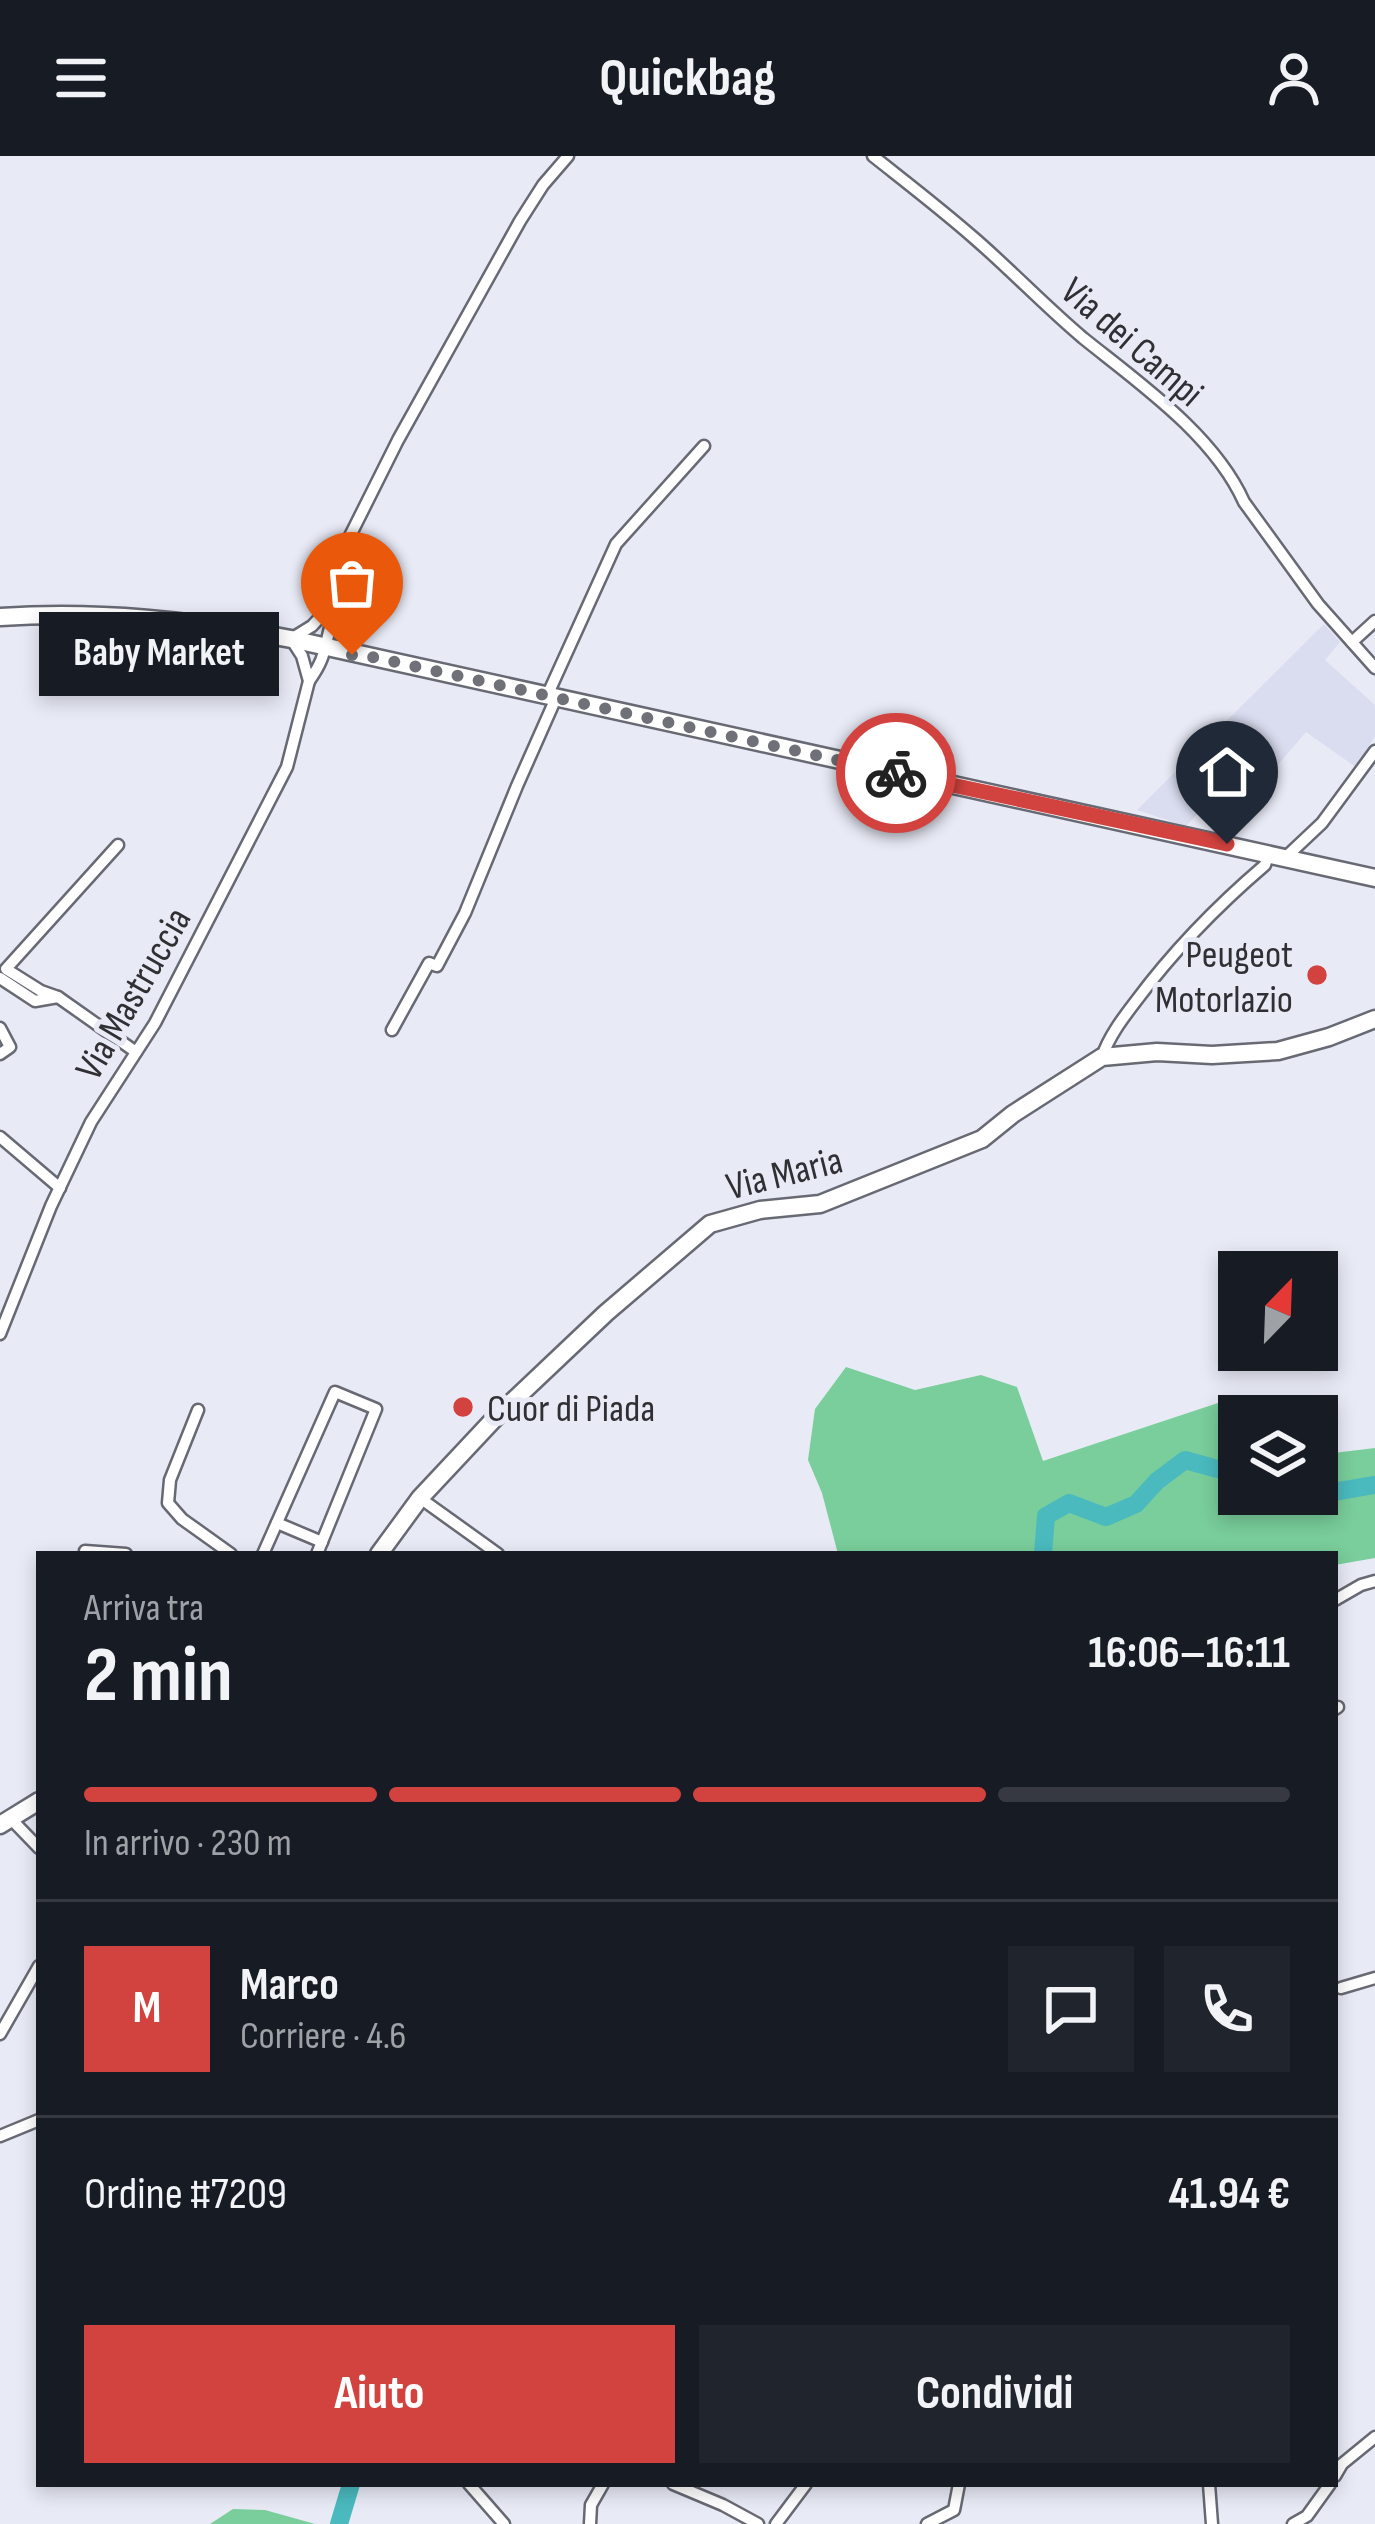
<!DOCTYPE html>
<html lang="it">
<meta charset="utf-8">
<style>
body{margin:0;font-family:"Sofia Sans Condensed",sans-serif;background:#20242c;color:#f1f3f6;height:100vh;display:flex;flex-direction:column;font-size:45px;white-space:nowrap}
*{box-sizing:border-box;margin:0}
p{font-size:39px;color:#9ea1a6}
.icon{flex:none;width:66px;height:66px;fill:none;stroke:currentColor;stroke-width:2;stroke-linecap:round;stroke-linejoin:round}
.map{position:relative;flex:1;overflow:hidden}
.drawer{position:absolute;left:36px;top:1395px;width:1302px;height:936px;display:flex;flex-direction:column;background:#171b24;border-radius:0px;box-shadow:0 6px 18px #0003}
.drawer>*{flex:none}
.needle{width:78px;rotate:23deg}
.fabs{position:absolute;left:1218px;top:1095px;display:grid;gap:24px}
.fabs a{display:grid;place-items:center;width:120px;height:120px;border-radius:0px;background:#171b24;box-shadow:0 6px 18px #0003;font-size:60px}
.pin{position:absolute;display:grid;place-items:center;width:102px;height:102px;color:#fff;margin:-123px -51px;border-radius:50% 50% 50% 0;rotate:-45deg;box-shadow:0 0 12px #0007}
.pin .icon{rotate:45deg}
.courier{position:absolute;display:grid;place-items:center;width:120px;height:120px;margin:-60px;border:9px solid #d2433f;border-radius:50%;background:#fff;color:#222;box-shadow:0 3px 15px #0007}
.bubble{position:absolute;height:84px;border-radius:0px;background:#171b24;box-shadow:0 6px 18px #0003;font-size:39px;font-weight:700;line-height:84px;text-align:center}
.head em{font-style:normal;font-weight:700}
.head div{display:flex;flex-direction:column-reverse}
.head{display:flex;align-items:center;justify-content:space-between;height:204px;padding:0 48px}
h1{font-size:78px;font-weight:700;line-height:90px}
.bar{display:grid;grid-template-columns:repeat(4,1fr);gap:18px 12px;align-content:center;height:144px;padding:0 48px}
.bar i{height:15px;border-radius:9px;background:#363941}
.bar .active{background:#d2433f}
.bar p{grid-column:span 4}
.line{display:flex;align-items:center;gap:30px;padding:0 48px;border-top:3px solid #363941}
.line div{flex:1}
.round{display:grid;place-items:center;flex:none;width:126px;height:126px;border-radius:0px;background:#20242c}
.button{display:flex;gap:24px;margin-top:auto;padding:24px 48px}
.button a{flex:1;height:138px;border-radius:0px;background:#d2433f;color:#fff;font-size:48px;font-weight:700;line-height:138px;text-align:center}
.button a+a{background:#20242c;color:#f1f3f6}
header{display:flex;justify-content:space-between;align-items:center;height:156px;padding:0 48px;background:#171b24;font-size:54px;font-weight:700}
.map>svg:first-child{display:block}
</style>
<header><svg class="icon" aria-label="menu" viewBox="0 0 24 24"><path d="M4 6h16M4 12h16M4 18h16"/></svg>Quickbag<svg class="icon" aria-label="person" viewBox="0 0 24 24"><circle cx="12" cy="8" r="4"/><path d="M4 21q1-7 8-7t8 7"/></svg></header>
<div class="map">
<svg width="1375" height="2368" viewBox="0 0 1375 2368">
<rect width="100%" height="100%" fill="#e8eaf6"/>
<polygon fill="#daddf0" points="1324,468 1340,486 1325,504 1375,549 1375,580 1357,612 1306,576 1243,650 1221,633 1186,670 1137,654"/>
<g fill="#79ce9b">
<polygon points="846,1211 915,1234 981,1219 1017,1231 1043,1305 1233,1242 1239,1271 1239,1338 1317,1338 1317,1299 1375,1292 1375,1402 1335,1409 1335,1398 838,1398 822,1337 808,1304 815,1253"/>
<polygon points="233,2353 265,2354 315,2368 210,2368"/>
</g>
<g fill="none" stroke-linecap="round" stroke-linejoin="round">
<g stroke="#4ababf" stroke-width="18">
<polyline points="1317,1333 1333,1336 1375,1329"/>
<polyline points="1043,1398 1046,1360 1069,1347 1106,1361 1136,1348 1157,1325 1185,1304 1239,1319"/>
<polyline points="339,2368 351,2328"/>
</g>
<defs>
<g id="street">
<path d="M873,0C907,27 941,53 974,82C1011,114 1045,150 1083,182C1139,227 1214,279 1244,346L1318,448L1375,512"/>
<polyline points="1352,486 1375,465"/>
<path d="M309,525C325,503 324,494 331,468"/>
<polyline points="547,540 616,388 704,290"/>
<polyline points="1287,700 1322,667 1375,595"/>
<polyline points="0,822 35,845 58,841 136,896"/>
<polyline points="58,841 41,835 6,813 118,689"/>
<polyline points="0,872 10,891 0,898"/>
<polyline points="392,874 429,807 437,810 465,757 517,630 556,542"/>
<path d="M1102,901C1109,880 1123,862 1136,845C1174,794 1217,750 1265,709L1269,697"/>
<polyline points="0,981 60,1032"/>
<polyline points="0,1178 51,1050 91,966 155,867 287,611 309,525 302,500 291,483 312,470 324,457 346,388 398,284 520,65 543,29 568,0"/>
<polyline points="198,1254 170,1324 168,1347 182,1363 231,1398"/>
<polyline points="420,1342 498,1398"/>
<polyline points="277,1367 322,1386"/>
<polyline points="85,1395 126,1398"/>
<polyline points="263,1398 335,1236 376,1253 317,1398"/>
<polyline points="1335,1444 1361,1429 1375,1425"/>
<polyline points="1335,1553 1338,1551"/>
<polyline points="11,1663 39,1692"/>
<polyline points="1341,1832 1375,1822"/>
<polyline points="0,1878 39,1810"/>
<polyline points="0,1980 39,1964"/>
<polyline points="1335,2320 1342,2308 1375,2281"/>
<polyline points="469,2328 504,2368"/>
<polyline points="673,2328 723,2349 758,2368"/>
<polyline points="1209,2328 1212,2368"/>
<polyline points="590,2368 591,2349 603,2328"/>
<polyline points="776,2368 806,2328"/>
<polyline points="927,2368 954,2354 959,2328"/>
<polyline points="1293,2368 1307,2360 1330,2328"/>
</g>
<g id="secondary">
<path d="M0,461C99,454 194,465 291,483L1375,722"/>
<polyline points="379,1398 420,1342 495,1262 606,1157 710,1068 760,1054 820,1048 982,983 1013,958 1102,901 1157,896 1212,899 1278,895 1329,881 1375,863"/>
<polyline points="0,1669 39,1645"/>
</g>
</defs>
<use href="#street" stroke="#676973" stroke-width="15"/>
<use href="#secondary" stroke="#676973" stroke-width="21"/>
<use href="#street" stroke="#fff" stroke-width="10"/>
<use href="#secondary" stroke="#fff" stroke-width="16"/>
</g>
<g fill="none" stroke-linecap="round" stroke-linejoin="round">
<polyline stroke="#707078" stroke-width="12" stroke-dasharray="0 21.6" points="352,499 359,498 896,617"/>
<polyline stroke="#d2433f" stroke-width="15" points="896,617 1227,688"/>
</g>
<g fill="#d2433f" stroke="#e8eaf6" stroke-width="4.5">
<circle cx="1317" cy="819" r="12"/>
<circle cx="463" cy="1251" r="12"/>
</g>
<g text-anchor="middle" stroke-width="10" stroke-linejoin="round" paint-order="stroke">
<g font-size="39" fill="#2f2f34" stroke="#e8eaf6">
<text transform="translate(1133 185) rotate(41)" y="14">Via dei Campi</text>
<text transform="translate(132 837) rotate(-60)" y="14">Via Mastruccia</text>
<text transform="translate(784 1016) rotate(-14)" y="14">Via Maria</text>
</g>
<g font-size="39" fill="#2f2f34" stroke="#e8eaf6" text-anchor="end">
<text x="1293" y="811">Peugeot<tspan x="1293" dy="45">Motorlazio</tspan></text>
<text x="487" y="1265" text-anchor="start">Cuor di Piada</text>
</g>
</g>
</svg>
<div class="fabs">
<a><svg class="needle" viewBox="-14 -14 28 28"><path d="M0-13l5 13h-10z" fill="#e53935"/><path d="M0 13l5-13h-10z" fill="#9ea1a6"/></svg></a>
<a><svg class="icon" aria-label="layers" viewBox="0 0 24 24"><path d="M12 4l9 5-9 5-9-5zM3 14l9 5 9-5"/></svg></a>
</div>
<div class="pin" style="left:352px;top:499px;background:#ea580c"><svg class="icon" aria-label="bag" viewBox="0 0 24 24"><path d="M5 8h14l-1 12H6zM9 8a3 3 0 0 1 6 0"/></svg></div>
<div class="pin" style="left:1227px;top:688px;background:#1f2937"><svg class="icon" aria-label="home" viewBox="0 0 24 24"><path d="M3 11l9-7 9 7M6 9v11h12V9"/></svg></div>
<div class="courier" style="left:896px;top:617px"><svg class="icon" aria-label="bike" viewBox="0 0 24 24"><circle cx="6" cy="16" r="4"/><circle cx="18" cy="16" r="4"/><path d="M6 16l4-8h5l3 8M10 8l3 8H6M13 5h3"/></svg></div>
<div class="bubble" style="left:39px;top:456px;width:240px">Baby Market</div>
<section class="drawer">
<div class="head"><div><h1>2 min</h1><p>Arriva tra</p></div><em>16:06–16:11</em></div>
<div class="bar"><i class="active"></i><i class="active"></i><i class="active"></i><i></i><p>In arrivo · 230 m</p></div>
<div class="line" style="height:216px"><b class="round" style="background:#d2433f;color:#fff">M</b><div><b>Marco</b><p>Corriere · 4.6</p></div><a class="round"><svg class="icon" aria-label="chat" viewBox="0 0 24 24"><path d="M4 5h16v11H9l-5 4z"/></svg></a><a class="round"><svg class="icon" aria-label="phone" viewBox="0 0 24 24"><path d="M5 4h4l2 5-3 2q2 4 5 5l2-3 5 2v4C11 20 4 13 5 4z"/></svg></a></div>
<div class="line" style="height:156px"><div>Ordine #7209</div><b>41.94 €</b></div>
<div class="button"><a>Aiuto</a><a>Condividi</a></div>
</section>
</div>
